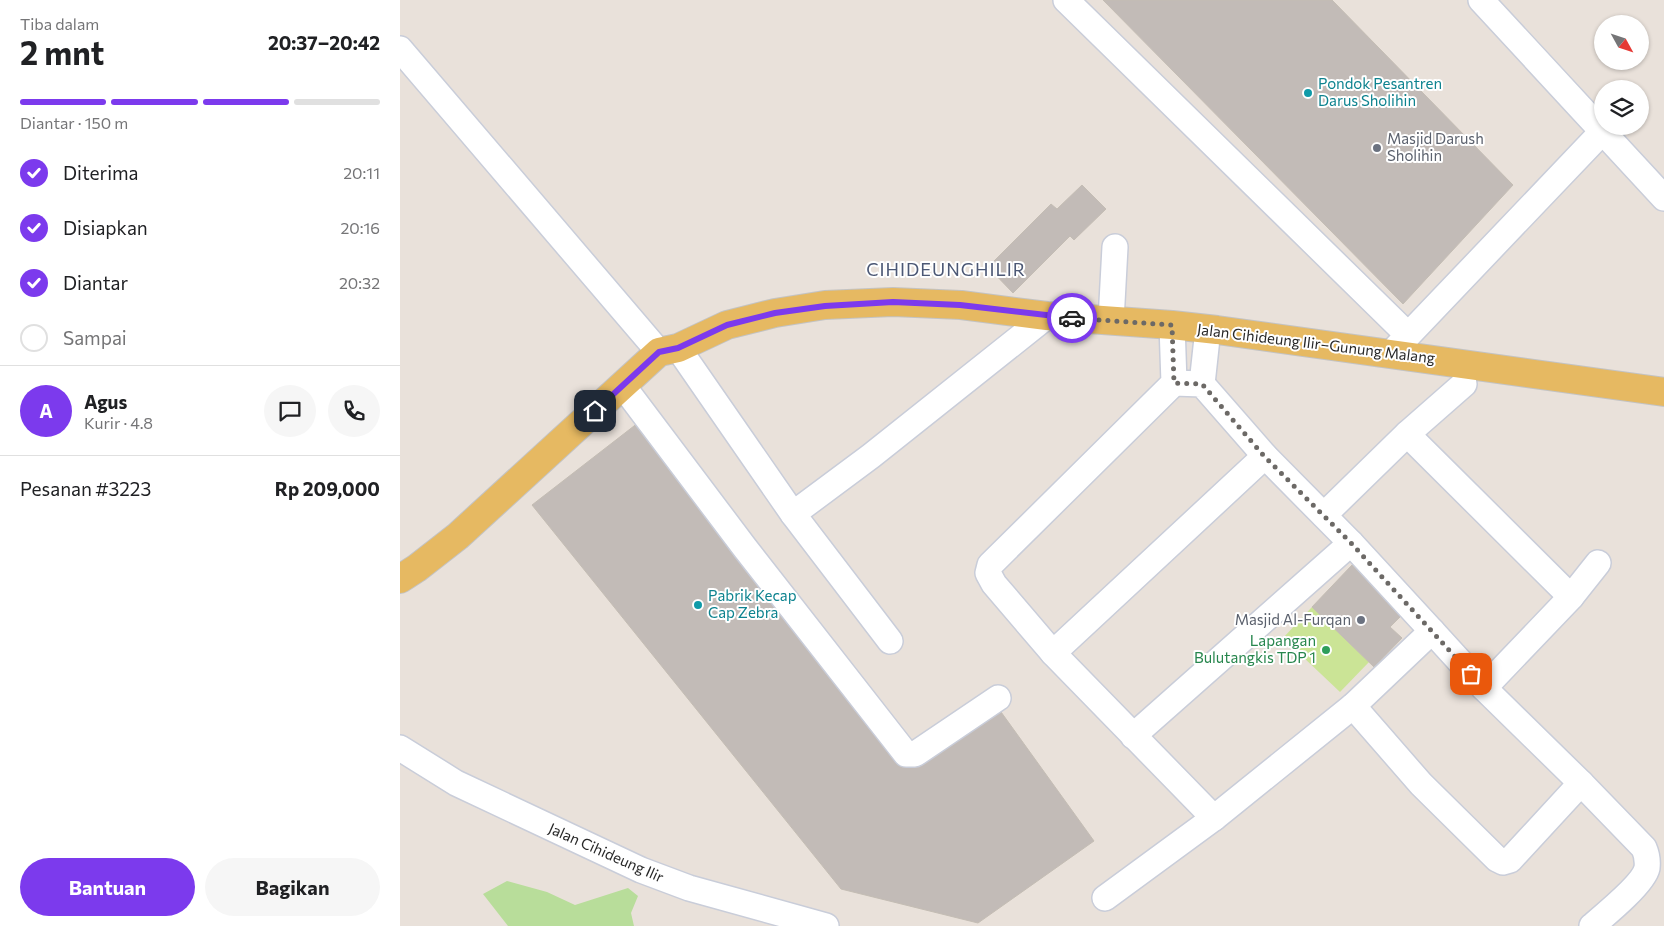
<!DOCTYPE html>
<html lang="id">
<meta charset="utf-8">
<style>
body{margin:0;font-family:Commissioner,sans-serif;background:#f6f6f6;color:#202124;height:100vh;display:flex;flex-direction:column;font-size:19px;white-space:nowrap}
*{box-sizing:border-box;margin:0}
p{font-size:16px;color:#757577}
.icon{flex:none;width:28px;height:28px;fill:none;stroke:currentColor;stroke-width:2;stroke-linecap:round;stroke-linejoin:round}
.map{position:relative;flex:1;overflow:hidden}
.details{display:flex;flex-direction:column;background:#fff;width:400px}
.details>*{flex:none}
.needle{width:32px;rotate:130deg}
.buttons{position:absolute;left:1194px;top:15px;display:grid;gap:10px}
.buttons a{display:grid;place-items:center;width:55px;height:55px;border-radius:50%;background:#fff;box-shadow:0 1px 4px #0004;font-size:25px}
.pin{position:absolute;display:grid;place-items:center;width:42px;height:42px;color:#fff;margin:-21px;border-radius:10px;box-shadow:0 2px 8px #0006}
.courier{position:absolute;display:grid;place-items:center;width:50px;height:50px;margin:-25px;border:4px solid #7c3aed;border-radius:50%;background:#fff;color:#222;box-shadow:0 1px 6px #0007}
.head em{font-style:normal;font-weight:700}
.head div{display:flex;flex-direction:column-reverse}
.head{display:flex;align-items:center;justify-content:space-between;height:85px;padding:0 20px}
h1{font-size:32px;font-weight:700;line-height:38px}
.bar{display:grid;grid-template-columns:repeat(4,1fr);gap:8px 5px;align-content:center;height:60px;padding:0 20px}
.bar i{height:6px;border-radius:4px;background:#e0e0e0}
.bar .selected{background:#7c3aed}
.bar p{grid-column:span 4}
.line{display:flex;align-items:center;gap:12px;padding:0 20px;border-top:1px solid #e0e0e0}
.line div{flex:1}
.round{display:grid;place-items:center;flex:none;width:52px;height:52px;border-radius:26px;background:#f6f6f6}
ol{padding:0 20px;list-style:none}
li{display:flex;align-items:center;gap:15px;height:55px}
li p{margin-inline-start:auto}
li .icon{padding:5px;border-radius:50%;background:#7c3aed;color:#fff;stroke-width:4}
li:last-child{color:#757577}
li i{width:28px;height:28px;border:2px solid #e0e0e0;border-radius:50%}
.cta{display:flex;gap:10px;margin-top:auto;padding:10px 20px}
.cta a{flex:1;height:58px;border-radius:30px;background:#7c3aed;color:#fff;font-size:20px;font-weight:700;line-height:58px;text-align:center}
.cta a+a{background:#f6f6f6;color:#202124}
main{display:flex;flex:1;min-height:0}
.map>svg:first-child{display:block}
</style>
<main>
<section class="details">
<div class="head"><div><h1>2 mnt</h1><p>Tiba dalam</p></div><em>20:37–20:42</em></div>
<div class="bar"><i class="selected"></i><i class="selected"></i><i class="selected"></i><i></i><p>Diantar · 150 m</p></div>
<ol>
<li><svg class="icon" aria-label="check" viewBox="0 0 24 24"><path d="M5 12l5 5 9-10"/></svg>Diterima<p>20:11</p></li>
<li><svg class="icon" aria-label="check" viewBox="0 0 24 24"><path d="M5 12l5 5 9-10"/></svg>Disiapkan<p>20:16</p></li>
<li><svg class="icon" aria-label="check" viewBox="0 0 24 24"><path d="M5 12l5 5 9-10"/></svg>Diantar<p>20:32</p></li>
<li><i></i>Sampai</li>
</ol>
<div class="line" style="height:90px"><b class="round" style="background:#7c3aed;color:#fff">A</b><div><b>Agus</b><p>Kurir · 4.8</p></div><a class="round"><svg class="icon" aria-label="chat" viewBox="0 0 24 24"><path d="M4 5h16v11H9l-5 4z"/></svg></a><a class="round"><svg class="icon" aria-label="phone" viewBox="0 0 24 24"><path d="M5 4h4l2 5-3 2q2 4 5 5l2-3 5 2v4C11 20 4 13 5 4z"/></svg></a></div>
<div class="line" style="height:65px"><div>Pesanan #3223</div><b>Rp 209,000</b></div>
<div class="cta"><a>Bantuan</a><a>Bagikan</a></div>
</section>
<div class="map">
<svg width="1264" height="926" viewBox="0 0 1264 926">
<rect width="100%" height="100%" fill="#e9e1da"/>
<polygon fill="#b8dd9a" points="107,881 147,892 175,905 228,888 238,896 231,913 234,926 108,926 83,894"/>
<polygon fill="#cbe496" points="912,607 969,662 940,692 883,638"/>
<g fill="#c2bbb7" stroke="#c4bdb4">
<polygon points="703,0 932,0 1113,185 1003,304"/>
<polygon points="682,185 706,209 674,240 670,236 613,293 588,267 651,204 657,209"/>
<polygon points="243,419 504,764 596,705 694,841 578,923 441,889 132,505"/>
<polygon points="952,565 1003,614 990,627 1002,638 974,667 912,607"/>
</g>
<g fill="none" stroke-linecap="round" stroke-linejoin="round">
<defs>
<g id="minor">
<polyline points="666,0 1008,335"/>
<polyline points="1081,0 1264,198"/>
<polyline points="0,49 259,352"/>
<polyline points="711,321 715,247"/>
<polyline points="772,325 774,383 590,565 588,573 594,584 653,653 814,818"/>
<polyline points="278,348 393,514 490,641"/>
<polyline points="996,348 1202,132"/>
<polyline points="802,384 808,329"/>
<polyline points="223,386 345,548 506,754 515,754 598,698"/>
<polyline points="1007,434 1171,597"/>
<polyline points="393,514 471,456 647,316"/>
<polyline points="924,515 1007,434 1064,384"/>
<path d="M1032,631L1084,688L1181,783L1244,848C1247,855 1248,860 1247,868C1244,883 1205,915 1192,926"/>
<polyline points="653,653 865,456"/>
<polyline points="1084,688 1171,597 1198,563"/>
<polyline points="953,706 1021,784 1097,859 1103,862 1110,860 1181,783"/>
<polyline points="733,736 951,543"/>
<polyline points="0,748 56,783 241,870 289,888 426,926"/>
<polyline points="705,898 814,818 953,706 1032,631 951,543 865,456 802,384 774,383"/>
</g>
<polyline id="major" points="0,579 17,568 58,536 259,352 278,348 327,325 375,313 425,305 493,302 561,305 647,316 772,325 817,330 1264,392"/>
</defs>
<use href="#minor" stroke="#c9cdd9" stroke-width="28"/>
<use href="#major" stroke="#c3c3c3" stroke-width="30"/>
<use href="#minor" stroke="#fff" stroke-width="25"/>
<use href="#major" stroke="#e6b962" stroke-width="28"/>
</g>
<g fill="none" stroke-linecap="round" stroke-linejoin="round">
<polyline stroke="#6c6966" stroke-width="5" stroke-dasharray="0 9" points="672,318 772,325 774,383 802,384 864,456 951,543 1071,674"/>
<polyline stroke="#7c3aed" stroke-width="6" points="195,411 259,352 278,348 327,325 375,313 425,306 493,302 560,305 672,318"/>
</g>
<g fill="#0f9aa8" stroke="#fff" stroke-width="2">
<circle cx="908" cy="93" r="5"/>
<circle cx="298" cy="605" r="5"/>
</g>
<g fill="#6b7280" stroke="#fff" stroke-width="2">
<circle cx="977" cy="148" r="5"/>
<circle cx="961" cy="620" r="5"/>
</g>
<circle fill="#2e9e5b" stroke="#fff" stroke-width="2" cx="926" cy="650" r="5"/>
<g text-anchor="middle" stroke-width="4" stroke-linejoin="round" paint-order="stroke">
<g font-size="15" fill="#0d838f" stroke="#fff" text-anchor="start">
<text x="918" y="89">Pondok Pesantren<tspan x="918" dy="17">Darus Sholihin</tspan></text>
<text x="308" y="601">Pabrik Kecap<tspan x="308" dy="17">Cap Zebra</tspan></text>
</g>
<g font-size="15" fill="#5b616d" stroke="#fff" text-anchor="start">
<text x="987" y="144">Masjid Darush<tspan x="987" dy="17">Sholihin</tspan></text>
<text x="951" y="625" text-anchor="end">Masjid Al-Furqan</text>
</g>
<g font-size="15" fill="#282828" stroke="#fff">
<text transform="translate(916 344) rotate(7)" y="5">Jalan Cihideung Ilir–Gunung Malang</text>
<text transform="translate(206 853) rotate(24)" y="5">Jalan Cihideung Ilir</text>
</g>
<g font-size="15" fill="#27864d" stroke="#fff" text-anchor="end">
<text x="916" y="646">Lapangan<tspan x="916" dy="17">Bulutangkis TDP 1</tspan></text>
</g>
<g font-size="18" letter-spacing="1" fill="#4c5875" stroke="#fff">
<text x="546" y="276">CIHIDEUNGHILIR</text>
</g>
</g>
</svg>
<div class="buttons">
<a><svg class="needle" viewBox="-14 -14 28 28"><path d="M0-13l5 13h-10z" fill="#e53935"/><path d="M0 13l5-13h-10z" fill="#757577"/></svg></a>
<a><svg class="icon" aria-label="layers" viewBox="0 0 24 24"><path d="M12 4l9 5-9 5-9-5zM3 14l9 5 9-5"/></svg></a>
</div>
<div class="pin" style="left:1071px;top:674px;background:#ea580c"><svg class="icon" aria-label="bag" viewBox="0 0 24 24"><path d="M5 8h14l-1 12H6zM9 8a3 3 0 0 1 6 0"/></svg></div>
<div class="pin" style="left:195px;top:411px;background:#1f2937"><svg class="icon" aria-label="home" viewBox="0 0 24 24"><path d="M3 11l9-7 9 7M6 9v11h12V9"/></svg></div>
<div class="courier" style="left:672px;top:318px"><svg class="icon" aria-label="car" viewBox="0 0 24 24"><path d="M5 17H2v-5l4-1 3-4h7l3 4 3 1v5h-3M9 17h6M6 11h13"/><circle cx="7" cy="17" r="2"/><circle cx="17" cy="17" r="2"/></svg></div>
</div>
</main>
